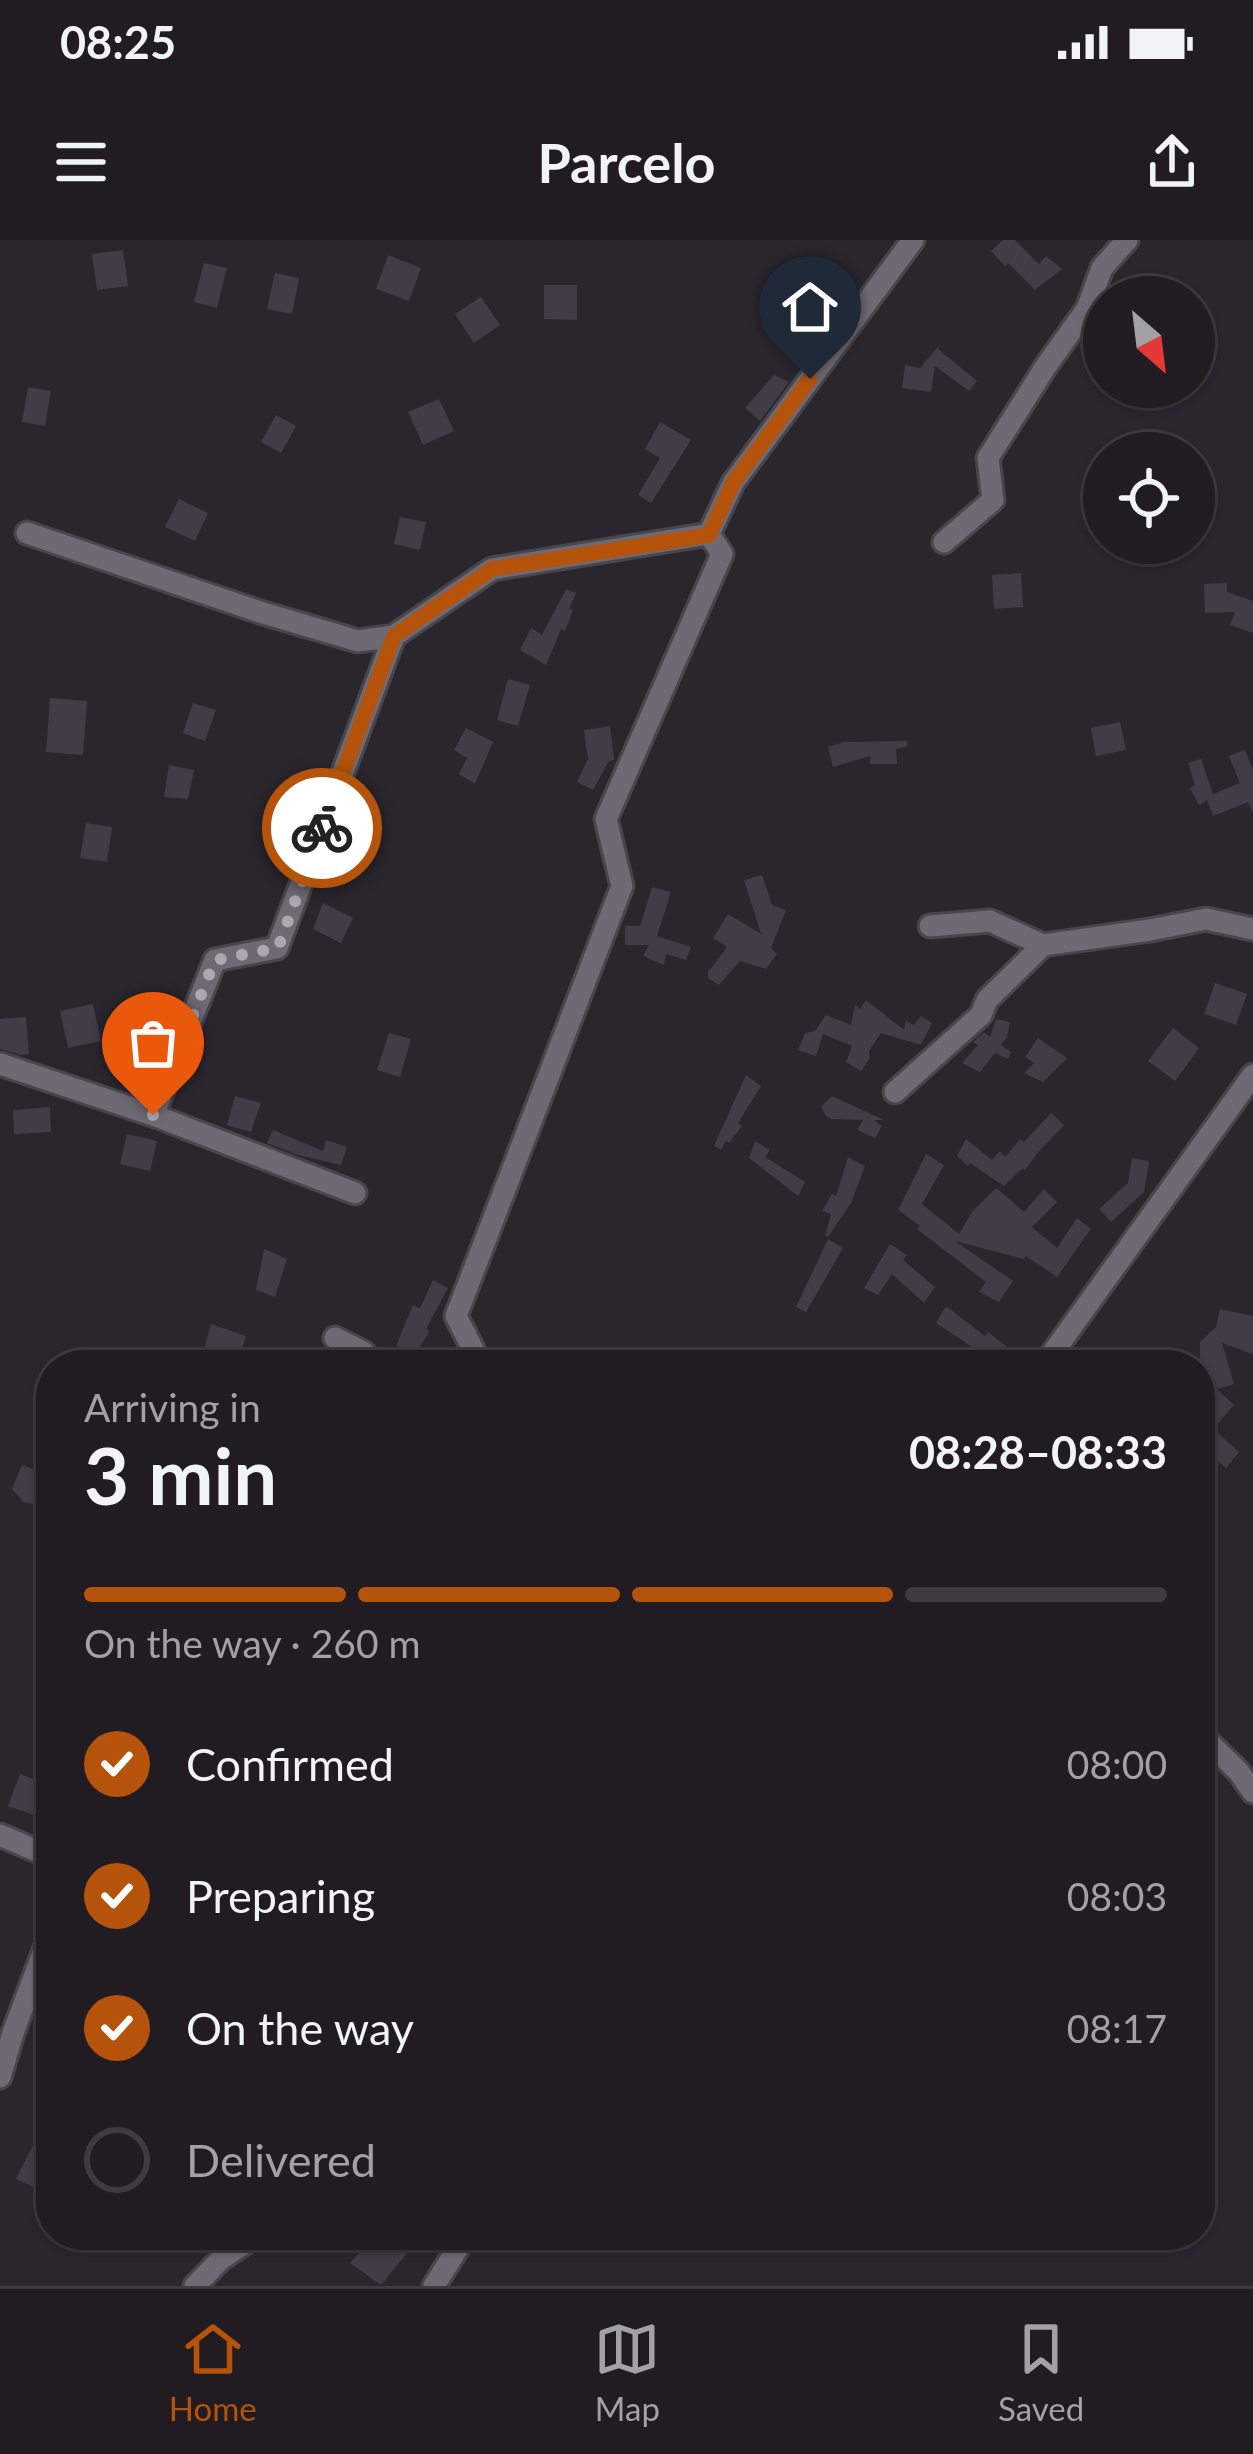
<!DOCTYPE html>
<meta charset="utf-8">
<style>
body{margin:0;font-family:Lato,sans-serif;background:#28252a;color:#f1f3f6;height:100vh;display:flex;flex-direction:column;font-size:45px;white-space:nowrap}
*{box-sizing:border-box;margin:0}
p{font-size:39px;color:#a2a1a5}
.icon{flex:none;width:66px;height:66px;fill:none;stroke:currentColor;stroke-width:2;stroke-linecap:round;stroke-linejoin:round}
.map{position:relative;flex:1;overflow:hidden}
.drawer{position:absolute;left:36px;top:1110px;width:1179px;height:900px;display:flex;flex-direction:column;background:#201c22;border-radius:48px;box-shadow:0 3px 9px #0004,0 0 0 3px #3d3a40}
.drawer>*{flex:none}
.needle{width:78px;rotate:152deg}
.tools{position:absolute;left:1083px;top:36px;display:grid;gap:24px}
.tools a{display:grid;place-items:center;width:132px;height:132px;border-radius:50%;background:#201c22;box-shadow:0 3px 9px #0004,0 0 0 3px #3d3a40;font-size:60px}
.pin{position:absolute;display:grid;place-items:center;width:102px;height:102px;color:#fff;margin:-123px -51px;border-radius:50% 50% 50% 0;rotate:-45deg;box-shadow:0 0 12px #0007}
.pin .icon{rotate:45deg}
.courier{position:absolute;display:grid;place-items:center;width:120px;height:120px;margin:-60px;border:9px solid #b45309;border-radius:50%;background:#fff;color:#222;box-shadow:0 3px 15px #0007}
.summary em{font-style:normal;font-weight:700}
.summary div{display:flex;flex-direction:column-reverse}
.summary{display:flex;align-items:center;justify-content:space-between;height:204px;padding:0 48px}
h1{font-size:78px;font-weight:700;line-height:90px}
.bar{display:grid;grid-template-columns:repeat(4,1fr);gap:18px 12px;align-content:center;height:144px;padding:0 48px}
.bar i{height:15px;border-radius:9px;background:#3d3a40}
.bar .selected{background:#b45309}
.bar p{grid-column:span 4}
ol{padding:0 48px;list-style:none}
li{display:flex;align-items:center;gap:36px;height:132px}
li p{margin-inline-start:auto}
li .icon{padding:12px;border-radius:50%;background:#b45309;color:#fff;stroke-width:4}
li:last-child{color:#a2a1a5}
li i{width:66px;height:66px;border:6px solid #3d3a40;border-radius:50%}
.status{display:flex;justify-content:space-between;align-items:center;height:84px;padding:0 60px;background:#201c22;direction:ltr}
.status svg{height:33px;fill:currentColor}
header{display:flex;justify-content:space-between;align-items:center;height:156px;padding:0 48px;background:#201c22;font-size:54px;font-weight:700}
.menu{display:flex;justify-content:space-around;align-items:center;height:168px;border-top:3px solid #3d3a40;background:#201c22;font-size:33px;color:#a2a1a5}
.menu a{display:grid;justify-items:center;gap:6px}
.menu .selected{color:#b45309}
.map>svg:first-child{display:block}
</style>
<div class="status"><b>08:25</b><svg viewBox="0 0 49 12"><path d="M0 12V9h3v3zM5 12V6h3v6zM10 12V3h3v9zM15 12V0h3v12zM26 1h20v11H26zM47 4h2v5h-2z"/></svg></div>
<header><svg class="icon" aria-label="menu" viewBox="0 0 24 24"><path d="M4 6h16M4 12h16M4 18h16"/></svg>Parcelo<svg class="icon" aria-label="share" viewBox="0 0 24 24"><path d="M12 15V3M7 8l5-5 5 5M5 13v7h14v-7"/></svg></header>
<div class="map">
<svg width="1253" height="2046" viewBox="0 0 1253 2046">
<rect width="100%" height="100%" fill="#2a262e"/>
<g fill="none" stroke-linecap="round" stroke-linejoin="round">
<polyline stroke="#220035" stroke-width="6" points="611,1114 618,1125"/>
</g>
<g fill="#413c46">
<polygon points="1003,0 1015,0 1039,24 1046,16 1062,29 1035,50 1008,23 1005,26 991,11"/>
<polygon points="123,10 128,46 97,50 92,14"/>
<polygon points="388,15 421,28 409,61 376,49"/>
<polygon points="204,23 227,28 217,68 194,62"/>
<polygon points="275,33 299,38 292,74 267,69"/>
<polygon points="544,45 577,45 577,80 544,79"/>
<polygon points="481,57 500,85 474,103 455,74"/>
<polygon points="939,106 938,109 977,141 969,151 935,126 931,152 902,148 905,125 920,128"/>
<polygon points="774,135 789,142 760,181 745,168"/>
<polygon points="28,147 51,151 45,186 22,182"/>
<polygon points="439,159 454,191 423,205 408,172"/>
<polygon points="276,175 296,186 281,213 261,202"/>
<polygon points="660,182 691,200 651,263 638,255 660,218 645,209"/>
<polygon points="179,259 208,273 195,301 165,287"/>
<polygon points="400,277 426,282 420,310 394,304"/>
<polygon points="1021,333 1023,367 994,369 992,335"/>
<polygon points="1227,343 1227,352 1253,361 1253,393 1230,385 1235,372 1205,373 1204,344"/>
<polygon points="566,349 576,353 569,369 573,370 565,391 561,389 546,425 520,410 531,388 542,395"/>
<polygon points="508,439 530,445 518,486 497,480"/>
<polygon points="50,458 87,461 83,515 46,512"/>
<polygon points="193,463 216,470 205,501 183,493"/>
<polygon points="1120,482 1126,510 1096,516 1091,488"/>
<polygon points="610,486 614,520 609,521 593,550 577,542 588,519 584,490"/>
<polygon points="466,488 493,502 475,544 459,534 467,518 454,510"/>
<polygon points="907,501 908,506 896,509 897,524 870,524 870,516 833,527 828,507 844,502"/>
<polygon points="1245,510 1253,530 1253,573 1248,562 1213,576 1207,560 1199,565 1190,548 1195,545 1188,523 1201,519 1213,554 1240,543 1229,516"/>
<polygon points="169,525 194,530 188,559 164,557"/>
<polygon points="86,583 112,587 107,622 80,618"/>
<polygon points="762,635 772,665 786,670 771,708 777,714 766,729 740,721 719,745 708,738 708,732 727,707 713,698 728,674 761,694 744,640"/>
<polygon points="652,647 671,652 657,696 691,707 686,720 666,714 664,725 643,716 649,705 625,705 625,686 640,686"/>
<polygon points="323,663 353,678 341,703 313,689"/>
<polygon points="1215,743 1247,754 1236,785 1204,774"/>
<polygon points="866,760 904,790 906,781 914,785 921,776 932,783 921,805 881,793 869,811 870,818 861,831 846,822 852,806 823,794 816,816 798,810 805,793 815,791 826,775 851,785 855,764 860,769"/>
<polygon points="93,764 101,801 68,808 60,771"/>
<polygon points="26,777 29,814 21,815 0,809 0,779"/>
<polygon points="996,779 1010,782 1007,797 1001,805 1011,812 1008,819 995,813 980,832 962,823 978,805 973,802 984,792 990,797"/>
<polygon points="1173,788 1199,808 1175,841 1148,821"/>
<polygon points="389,793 411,799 400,837 377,830"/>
<polygon points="1038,798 1067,818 1043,842 1024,833 1034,823 1025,817"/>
<polygon points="746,835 761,846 738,883 742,886 729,903 726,901 721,910 714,906"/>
<polygon points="235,856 261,863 251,892 227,885"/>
<polygon points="832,856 884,880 874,880 882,886 875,898 857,890 863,880 832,879 826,876 821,867"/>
<polygon points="50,867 51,892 14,894 13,870"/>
<polygon points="1051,873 1064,885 1036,915 1025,930 1023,928 1004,946 970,923 968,926 957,916 966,899 992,920 1000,911 1005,917 1020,899 1024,902"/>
<polygon points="273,890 323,911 326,900 347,907 341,925 298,915 267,903"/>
<polygon points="127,894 157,901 150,931 120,924"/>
<polygon points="755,901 770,910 765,917 805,942 798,956 749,918"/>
<polygon points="926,914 944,925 922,964 959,994 972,972 996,948 1024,972 1044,949 1057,962 1032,987 1057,1008 1077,978 1091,989 1057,1037 1026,1016 1024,1019 955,1001 1013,1041 999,1062 979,1052 986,1042 917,989 920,986 898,970"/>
<polygon points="848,917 865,926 851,963 828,997 825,996 831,974 822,971 832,954 836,956"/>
<polygon points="1132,918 1149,921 1144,952 1111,982 1099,969 1128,943"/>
<polygon points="828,999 843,1008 806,1072 796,1067"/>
<polygon points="890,1004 907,1015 903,1020 935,1047 924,1063 892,1034 878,1055 864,1048"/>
<polygon points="264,1009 287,1019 275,1057 256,1050"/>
<polygon points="433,1040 448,1048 426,1089 430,1091 414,1115 396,1106 413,1065 420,1068"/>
<polygon points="946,1066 985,1096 988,1092 1008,1108 995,1125 986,1125 970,1115 975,1109 936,1083"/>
<polygon points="1220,1069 1253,1076 1253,1114 1222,1103 1234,1144 1217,1149 1234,1165 1213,1189 1239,1212 1226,1228 1200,1206 1200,1102 1216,1087"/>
<polygon points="211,1084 246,1096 237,1125 200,1125"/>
<polygon points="22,1225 51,1236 51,1267 23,1262 12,1249"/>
<polygon points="20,1534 51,1546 51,1581 8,1566"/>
<polygon points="36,1899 51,1907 51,1955 16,1939"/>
<polygon points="376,1995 387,1995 408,2012 381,2045 350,2023"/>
</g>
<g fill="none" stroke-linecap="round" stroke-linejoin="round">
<defs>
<g id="minor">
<polyline points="27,293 260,372 358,401 394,396 492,329 709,294 733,243 913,0"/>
<polyline points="944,302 993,260 988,218 1046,126 1087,69 1102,28 1127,0"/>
<polyline points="930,686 990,681 1043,705 1150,690 1206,679 1253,689"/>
<polyline points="0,824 153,875 355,953"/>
<polyline points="895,852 981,775 987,760 1043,705"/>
<polyline points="153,875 215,720 277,708 394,396"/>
<polyline points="335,1098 363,1112 375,1125"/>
<polyline points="481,1125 456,1076 622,646 606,579 722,314 709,294"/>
<polyline points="1044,1125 1253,835"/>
<polyline points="1200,1494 1239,1532 1253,1552"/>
<polyline points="0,1595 51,1617"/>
<polyline points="0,1837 13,1793 51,1692"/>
<polyline points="195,2046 221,2019 257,1995"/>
<polyline points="434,2046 466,1995"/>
</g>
</defs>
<use href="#minor" stroke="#48454b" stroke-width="27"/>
<use href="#minor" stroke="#6e6973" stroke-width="21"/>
</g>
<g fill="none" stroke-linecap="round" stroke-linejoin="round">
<polyline stroke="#aba8af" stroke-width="12" stroke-dasharray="0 21.6" points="153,875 215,720 278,708 322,588"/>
<polyline stroke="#b45309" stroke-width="15" points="322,588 394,396 492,329 709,295 733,243 810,139"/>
</g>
</svg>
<div class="tools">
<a><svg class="needle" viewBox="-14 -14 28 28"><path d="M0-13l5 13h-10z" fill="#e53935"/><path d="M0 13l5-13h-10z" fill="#a2a1a5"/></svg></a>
<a><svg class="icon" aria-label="locate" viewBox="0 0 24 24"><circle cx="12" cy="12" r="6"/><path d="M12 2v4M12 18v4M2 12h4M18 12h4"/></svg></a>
</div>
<div class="pin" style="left:153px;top:875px;background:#ea580c"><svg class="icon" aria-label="bag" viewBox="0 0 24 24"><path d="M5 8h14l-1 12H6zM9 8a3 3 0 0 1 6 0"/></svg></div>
<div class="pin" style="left:810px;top:139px;background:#1f2937"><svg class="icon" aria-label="home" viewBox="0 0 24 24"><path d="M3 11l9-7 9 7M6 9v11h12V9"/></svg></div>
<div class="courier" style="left:322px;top:588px"><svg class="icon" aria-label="bike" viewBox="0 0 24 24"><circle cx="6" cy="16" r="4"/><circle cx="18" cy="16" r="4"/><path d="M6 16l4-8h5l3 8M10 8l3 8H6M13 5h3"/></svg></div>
<section class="drawer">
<div class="summary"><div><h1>3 min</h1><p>Arriving in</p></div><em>08:28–08:33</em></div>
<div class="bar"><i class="selected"></i><i class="selected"></i><i class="selected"></i><i></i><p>On the way · 260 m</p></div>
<ol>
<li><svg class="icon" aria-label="check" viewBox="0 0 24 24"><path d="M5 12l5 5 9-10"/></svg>Confirmed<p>08:00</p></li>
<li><svg class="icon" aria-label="check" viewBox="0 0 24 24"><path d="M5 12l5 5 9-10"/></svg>Preparing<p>08:03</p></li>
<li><svg class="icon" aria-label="check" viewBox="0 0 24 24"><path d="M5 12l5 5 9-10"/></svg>On the way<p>08:17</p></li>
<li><i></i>Delivered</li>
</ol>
</section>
</div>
<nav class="menu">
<a class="selected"><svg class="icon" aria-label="home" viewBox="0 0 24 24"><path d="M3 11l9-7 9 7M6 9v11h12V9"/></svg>Home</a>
<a><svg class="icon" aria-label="map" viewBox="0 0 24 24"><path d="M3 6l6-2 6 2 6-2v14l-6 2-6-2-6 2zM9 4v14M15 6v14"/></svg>Map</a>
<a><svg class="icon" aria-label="saved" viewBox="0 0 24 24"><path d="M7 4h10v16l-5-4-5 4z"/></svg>Saved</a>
</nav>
